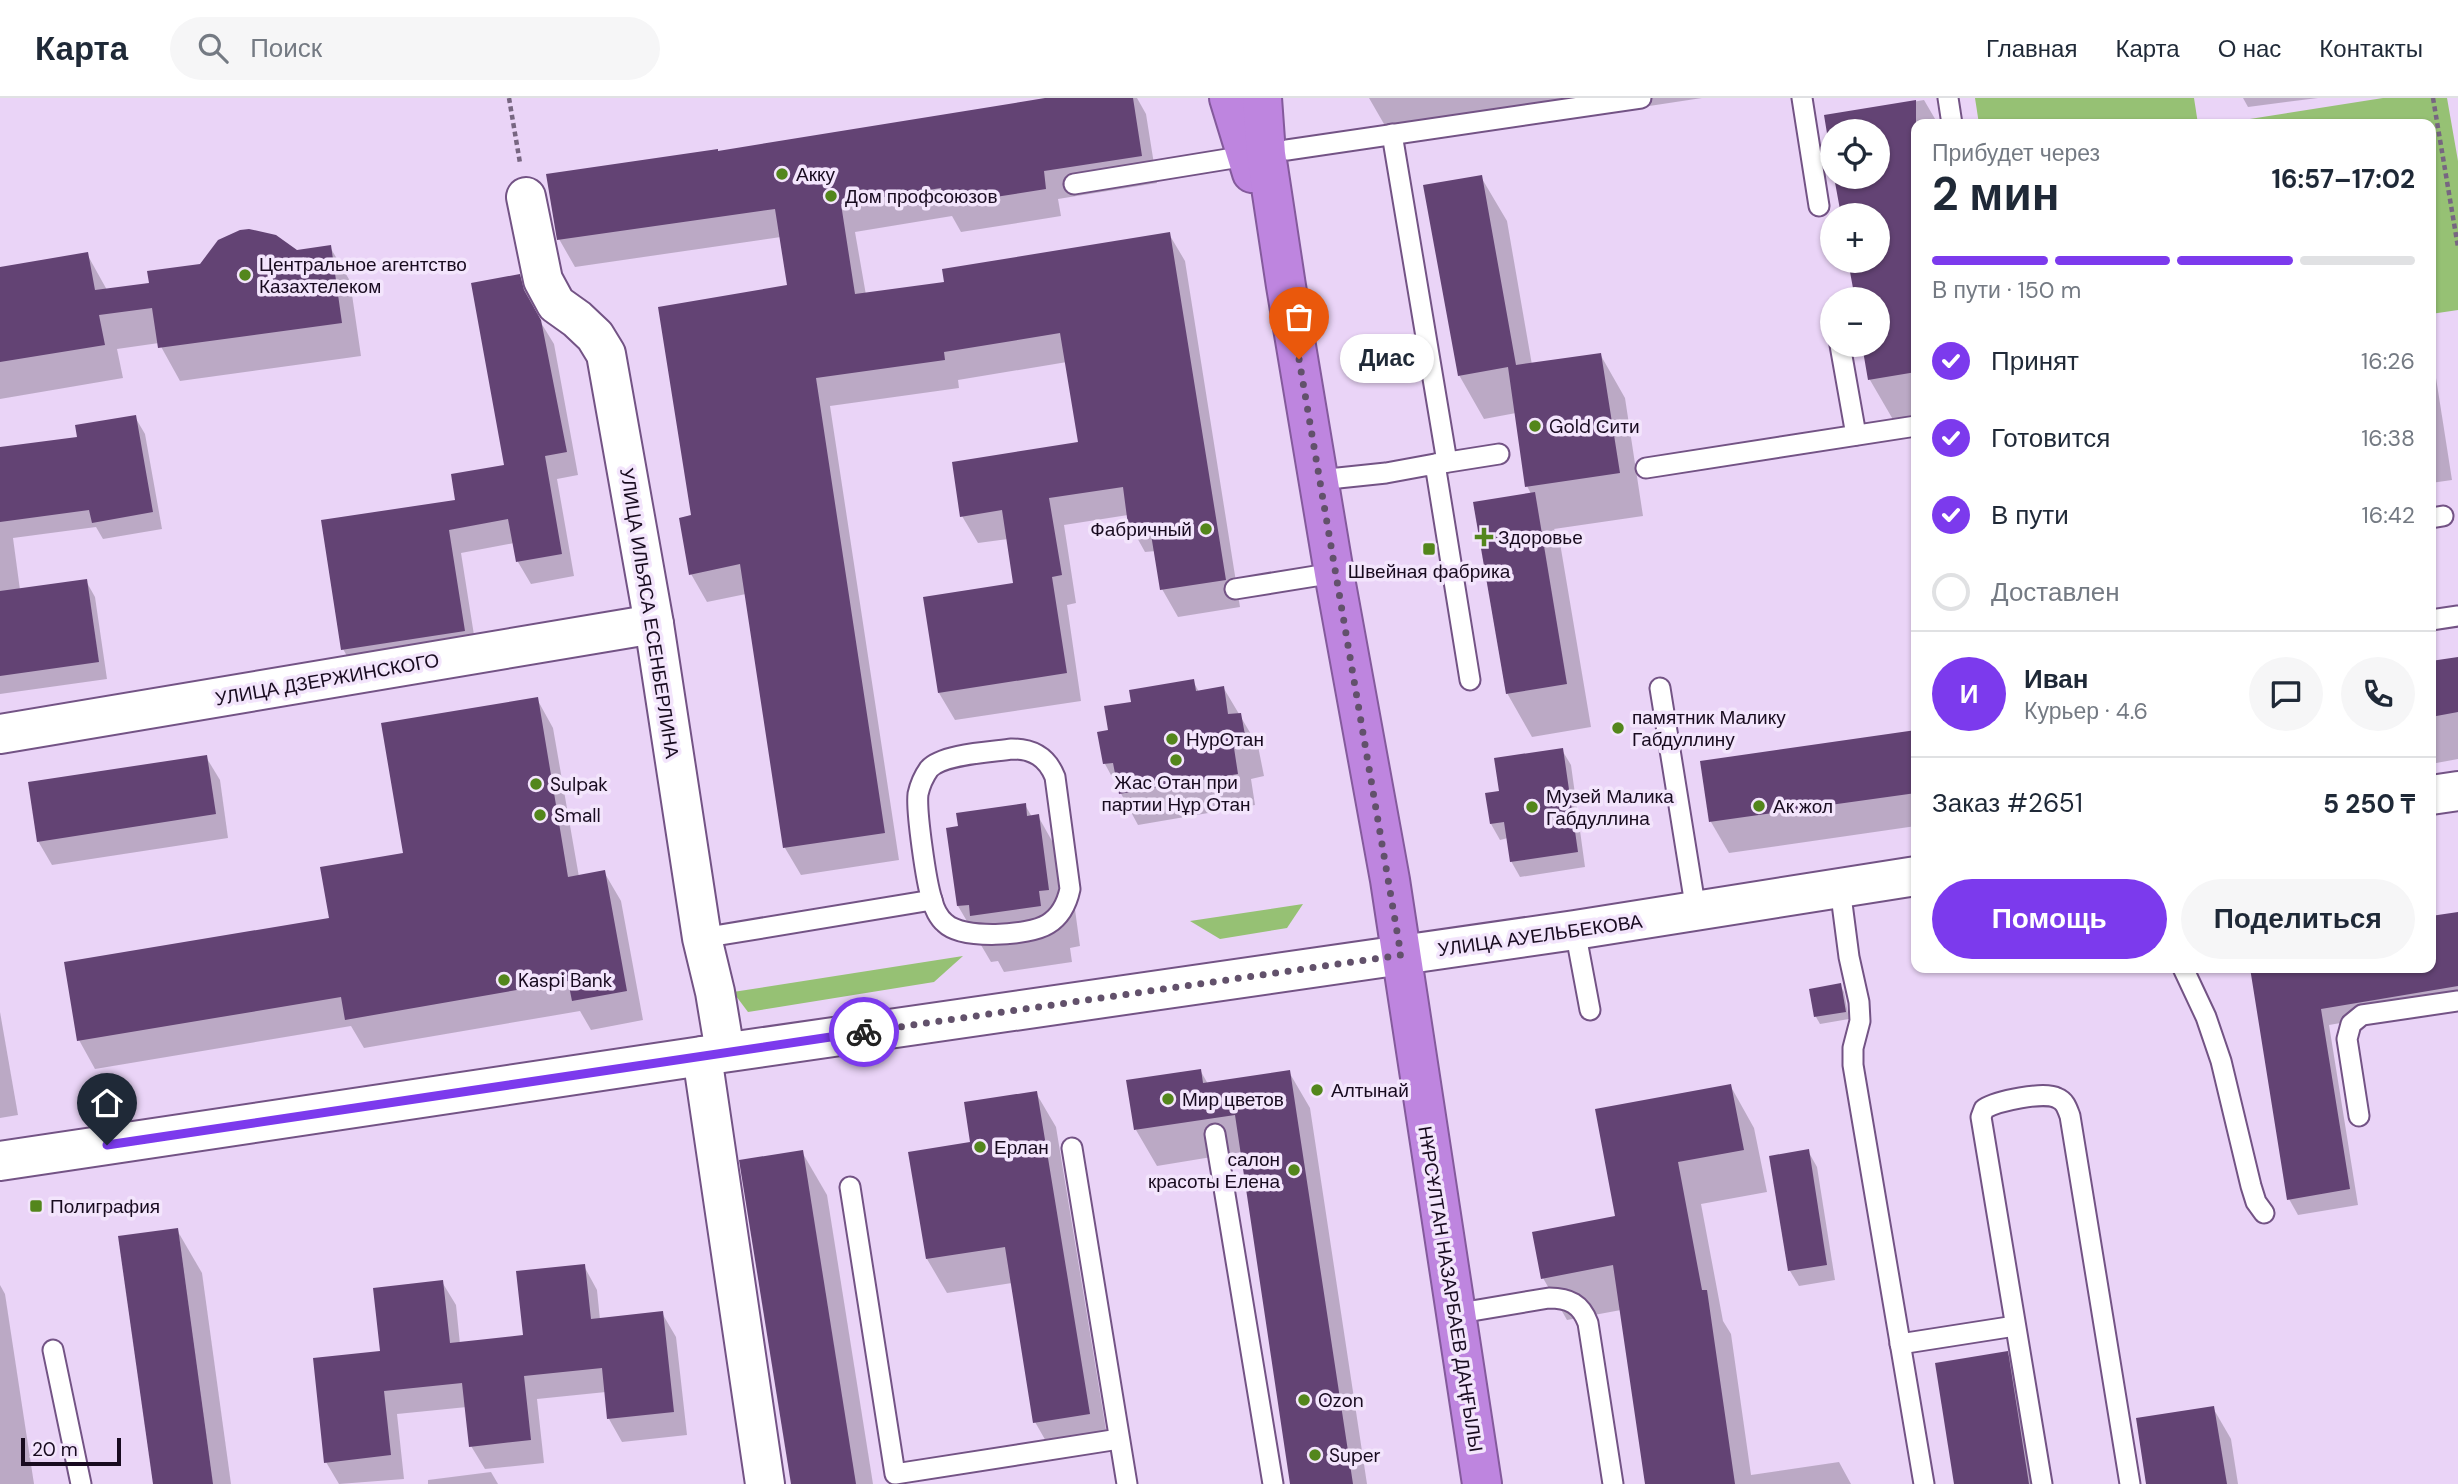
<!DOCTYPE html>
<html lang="ru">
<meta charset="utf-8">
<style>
body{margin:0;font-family:"DM Sans",sans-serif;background:#f6f6f7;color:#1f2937;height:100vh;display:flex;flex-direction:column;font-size:26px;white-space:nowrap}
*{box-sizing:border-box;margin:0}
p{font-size:23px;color:#747a83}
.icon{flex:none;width:38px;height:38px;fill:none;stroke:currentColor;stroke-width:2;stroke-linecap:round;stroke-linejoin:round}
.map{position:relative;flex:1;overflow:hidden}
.side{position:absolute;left:1911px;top:21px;width:525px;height:854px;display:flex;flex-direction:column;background:#fff;border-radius:14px;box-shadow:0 2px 5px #0004}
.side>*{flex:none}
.buttons{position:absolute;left:1820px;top:21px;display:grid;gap:14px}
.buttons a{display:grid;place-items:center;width:70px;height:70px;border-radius:50%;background:#fff;box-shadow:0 2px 5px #0004;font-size:35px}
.scale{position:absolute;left:21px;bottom:18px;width:100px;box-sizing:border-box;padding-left:7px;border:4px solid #180b1f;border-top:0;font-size:19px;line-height:24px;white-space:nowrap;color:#180b1f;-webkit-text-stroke:5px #f3e5fc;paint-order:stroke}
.pin{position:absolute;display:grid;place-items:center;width:60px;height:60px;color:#fff;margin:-72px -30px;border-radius:50% 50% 50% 0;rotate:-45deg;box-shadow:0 0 7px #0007}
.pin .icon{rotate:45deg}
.courier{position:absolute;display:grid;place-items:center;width:70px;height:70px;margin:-35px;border:5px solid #7c3aed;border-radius:50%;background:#fff;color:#222;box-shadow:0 2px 9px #0007}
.bubble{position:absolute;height:49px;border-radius:24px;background:#fff;box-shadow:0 2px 5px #0004;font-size:23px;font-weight:700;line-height:49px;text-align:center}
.headline em{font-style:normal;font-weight:700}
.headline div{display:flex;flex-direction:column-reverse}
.headline{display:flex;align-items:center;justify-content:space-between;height:119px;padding:0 21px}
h1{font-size:46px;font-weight:700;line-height:52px}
.bar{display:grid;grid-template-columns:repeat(4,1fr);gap:10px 7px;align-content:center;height:84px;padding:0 21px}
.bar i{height:9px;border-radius:5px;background:#e0e1e3}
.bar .active{background:#7c3aed}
.bar p{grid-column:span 4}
.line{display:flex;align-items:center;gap:18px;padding:0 21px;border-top:2px solid #e0e1e3}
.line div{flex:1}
.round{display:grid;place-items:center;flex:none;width:74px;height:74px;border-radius:37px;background:#f6f6f7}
ol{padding:0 21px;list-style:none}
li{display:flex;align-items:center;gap:21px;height:77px}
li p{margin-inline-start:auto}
li .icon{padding:7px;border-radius:50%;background:#7c3aed;color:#fff;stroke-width:4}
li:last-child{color:#747a83}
li i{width:38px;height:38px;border:4px solid #e0e1e3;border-radius:50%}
.button{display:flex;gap:14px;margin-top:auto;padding:14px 21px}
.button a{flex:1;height:80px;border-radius:42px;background:#7c3aed;color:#fff;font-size:28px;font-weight:700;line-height:80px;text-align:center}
.button a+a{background:#f6f6f7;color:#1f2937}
header{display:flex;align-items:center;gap:42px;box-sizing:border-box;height:98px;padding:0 35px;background:#fff;border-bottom:2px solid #e0e1e3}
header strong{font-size:33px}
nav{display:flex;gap:38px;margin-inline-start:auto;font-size:24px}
.search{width:490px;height:63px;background:#f6f6f7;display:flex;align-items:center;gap:18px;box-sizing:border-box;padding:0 24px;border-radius:38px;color:#747a83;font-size:26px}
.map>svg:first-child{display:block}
</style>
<header>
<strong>Карта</strong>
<div class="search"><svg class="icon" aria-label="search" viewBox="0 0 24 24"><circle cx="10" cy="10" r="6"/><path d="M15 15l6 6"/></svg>Поиск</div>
<nav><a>Главная</a><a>Карта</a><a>О нас</a><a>Контакты</a></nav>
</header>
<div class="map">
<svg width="2458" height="1386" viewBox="0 0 2458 1386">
<rect width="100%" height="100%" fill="#ead4f7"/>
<g fill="#96c174">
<polygon points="1975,0 2194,0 2198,26 1979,26"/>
<polygon points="2383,0 2447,0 2458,63 2458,212 2431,216 2431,26 2218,26"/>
<polygon points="1303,806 1287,830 1220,841 1190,823"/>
<polygon points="963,858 934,884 748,914 733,894"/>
</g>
<g fill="#0003">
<polygon points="1056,0 1137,0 1146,16 1157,85 1058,101 1061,118 961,134 952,118 855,134 866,197 947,186 1169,136 1185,163 1240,509 1178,519 1162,491 1156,453 1145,454 1130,427 1128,417 1064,427 1076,505 1067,507 1081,603 955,622 939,595 1015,487 1008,441 978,445 962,418 1080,345 1067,264 958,282 959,290 830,308 899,762 801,777 785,750 746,496 707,504 691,476 693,419 789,188 781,139 575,169 559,141 718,55"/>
<polygon points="1369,0 1702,0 1431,41 1423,29 1393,32 1384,26"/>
<polygon points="2243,0 2318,0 2248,9"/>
<polygon points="1924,2 1938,26 1916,26 1916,322 1895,325 1870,282 1864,247 1878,247 1878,201 1856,201 1850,163 1878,163 1878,117 1843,117 1836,79 1878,79 1878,33 1832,33 1832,55 1826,19"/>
<polygon points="1481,79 1507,123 1532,267 1600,256 1625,300 1643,418 1554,431 1559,439 1591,629 1532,639 1507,595 1531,396 1527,388 1516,315 1484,321 1459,277"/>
<polygon points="330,149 350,183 361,258 180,283 159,245 117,251 123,280 0,301 0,170 87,156 107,192 151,186 297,154"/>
<polygon points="519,178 532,201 535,215 554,246 578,377 557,381 574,478 531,486 518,464 514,445 461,455 477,556 356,574 343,551 457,403 506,368"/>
<polygon points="2431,248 2452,382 2431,385"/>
<polygon points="135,319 145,336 162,431 103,441 96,429 13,440 20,492 86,483 95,499 107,581 0,596 0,351 79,341"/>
<polygon points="2458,561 2458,661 2431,666 2431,565"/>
<polygon points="1193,583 1199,594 1223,589 1258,648 1264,678 1251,681 1255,707 1138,727 1105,666 1099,635 1110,633 1133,605"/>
<polygon points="537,601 553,630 579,779 604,774 621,803 643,922 591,932 580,913 364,950 351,928 95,971 79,942 331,822 405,756"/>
<polygon points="1916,634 1916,728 1729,755 1711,724 1702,665"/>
<polygon points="1562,652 1571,667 1585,769 1520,779 1511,763 1508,740 1500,742 1491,726 1487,697 1501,695"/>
<polygon points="206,659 220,682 228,740 52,767 38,743"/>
<polygon points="1025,707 1032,719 1038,718 1070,775 1080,848 1070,850 1072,864 1004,874 998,863 991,864 958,808"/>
<polygon points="2458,815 2458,905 2329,927 2358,1107 2298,1117 2289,1101 2251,870 2431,870 2431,820"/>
<polygon points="1840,887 1844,894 1849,921 1820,926 1816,919 1811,892"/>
<polygon points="0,914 18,1017 0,1020"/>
<polygon points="1200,972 1208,986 1289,974 1310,1010 1367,1386 1292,1386 1242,1054 1157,1068 1136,1032"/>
<polygon points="1730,987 1754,1030 1767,1094 1701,1106 1723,1223 1731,1236 1751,1377 1839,1364 1851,1386 1647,1386 1621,1212 1567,1222 1543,1180 1617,1120"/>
<polygon points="1036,995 1056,1029 1109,1350 1055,1359 1035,1324 1012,1185 947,1195 927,1161 972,1045"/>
<polygon points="1808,1053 1817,1069 1835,1182 1799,1188 1790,1173 1772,1059"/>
<polygon points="802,1054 827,1097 873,1386 793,1386"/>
<polygon points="177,1132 202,1175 231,1386 155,1386"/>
<polygon points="584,1168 597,1192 600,1222 662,1215 676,1239 687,1337 622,1344 609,1321 606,1294 537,1301 544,1365 485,1371 471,1348 467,1309 397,1316 404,1381 339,1386 326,1364 382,1254 442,1184 456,1207 460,1246 525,1239"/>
<polygon points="0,1187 5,1196 34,1386 0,1386"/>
<polygon points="2007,1255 2024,1286 2040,1386 1956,1386"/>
<polygon points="2213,1310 2231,1341 2238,1386 2148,1386"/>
<polygon points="491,1374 498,1386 428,1386 428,1382"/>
</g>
<g fill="#634374">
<polygon points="1045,0 1133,0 1142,58 1044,73 1046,91 944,107 941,90 841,106 855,196 944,184 942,171 1170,134 1226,482 1160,492 1149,424 1128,427 1123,389 1049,400 1062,477 1052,479 1067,575 938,595 923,499 1013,485 1002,412 960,419 952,364 1078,344 1060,235 944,254 945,262 816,280 885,735 783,750 740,466 689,477 679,420 691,417 658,209 787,187 775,111 557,142 546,76 718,51 718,53"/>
<polygon points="1916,2 1916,274 1868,282 1862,247 1878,247 1878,201 1855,201 1848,163 1878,163 1878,117 1841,117 1834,79 1878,79 1878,33 1832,33 1832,66 1824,17"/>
<polygon points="1482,77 1516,267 1601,255 1620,375 1525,389 1508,269 1458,278 1423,87"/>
<polygon points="249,131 276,137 297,152 331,147 342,225 158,250 152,210 99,217 105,247 0,264 0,169 88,154 95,192 149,185 147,173 200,166 218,142 240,132"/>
<polygon points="520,176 524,192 541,222 567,354 545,358 562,456 516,464 508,421 449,432 465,533 341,552 321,422 455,402 451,376 504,367 471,185"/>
<polygon points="136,317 153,414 92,425 89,412 0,424 0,349 77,339 75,327"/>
<polygon points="1535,394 1567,586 1506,596 1473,404"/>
<polygon points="87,481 99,564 0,578 0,493"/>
<polygon points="2458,559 2458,614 2431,619 2431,563"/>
<polygon points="1194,581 1196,593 1224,588 1228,616 1241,615 1247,648 1234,650 1238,676 1119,696 1113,665 1103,666 1097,634 1108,632 1104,608 1131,604 1129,592"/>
<polygon points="538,599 568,779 605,772 627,893 572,903 568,883 345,922 341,899 77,943 64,864 329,820 320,769 403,755 381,625"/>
<polygon points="1916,632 1916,695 1709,724 1700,663"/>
<polygon points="1563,650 1578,754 1510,764 1504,724 1490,726 1485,695 1499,693 1494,660"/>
<polygon points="207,657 216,716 37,744 28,684"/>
<polygon points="1026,705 1027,718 1039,716 1049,792 1039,793 1041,808 970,818 969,807 957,808 946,730 958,728 956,715"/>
<polygon points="2458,814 2458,888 2321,911 2350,1091 2287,1102 2250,870 2431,870 2431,818"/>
<polygon points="1841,885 1846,914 1814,919 1809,891"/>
<polygon points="1201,971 1203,985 1290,972 1353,1386 1290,1386 1235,1017 1134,1032 1126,982"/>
<polygon points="1731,986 1744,1052 1678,1064 1702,1192 1707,1192 1735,1386 1645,1386 1613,1167 1541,1181 1532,1134 1615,1118 1595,1011"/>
<polygon points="1037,993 1090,1316 1033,1325 1005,1149 926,1161 908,1054 970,1044 964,1004"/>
<polygon points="1809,1051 1827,1167 1788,1173 1769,1058"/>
<polygon points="803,1052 856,1386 791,1386 743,1087 739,1062"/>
<polygon points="178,1130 213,1386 153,1386 118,1138"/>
<polygon points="585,1166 591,1221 663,1213 674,1314 607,1321 602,1270 524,1278 531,1342 469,1349 462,1285 384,1293 391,1357 324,1365 313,1260 380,1253 373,1190 443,1182 450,1245 523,1237 516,1173"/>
<polygon points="2008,1253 2029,1386 1954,1386 1935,1265"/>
<polygon points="2214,1308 2227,1386 2146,1386 2136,1320"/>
</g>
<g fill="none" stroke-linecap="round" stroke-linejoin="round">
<defs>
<g id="lane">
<polyline points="1802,0 1819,108"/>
<polyline points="1948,0 1952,26"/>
<polyline points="1392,36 1447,364"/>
<polyline points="1287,52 1641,0"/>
<polyline points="1074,86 1246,58"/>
<polyline points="1840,247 1856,337"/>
<polyline points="1436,366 1499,356"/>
<polyline points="1646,370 1916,328"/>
<polyline points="1319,382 1386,375 1435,366 1470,582"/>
<polyline points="2431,420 2443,418"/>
<polyline points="1235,491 1334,475"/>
<polyline points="2431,522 2458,518"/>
<polyline points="1660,590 1696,813"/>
<path d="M1012,651C1033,651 1047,659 1055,679L1070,791C1067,805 1061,818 1048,826C1029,838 962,842 945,825C939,820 934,810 932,802C926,784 916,713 918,696C920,687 924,678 929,671C942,656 991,654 1012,651Z"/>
<polyline points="1840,790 1849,859 1859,904 1860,923 1853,950 1853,967 1924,1386"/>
<polyline points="1575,832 1590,912"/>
<polyline points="702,840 932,802"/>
<polyline points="2183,870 2206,919 2221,963 2251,1088 2256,1104 2264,1115"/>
<polyline points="2359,1018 2347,941 2351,926 2362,917 2458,903"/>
<polyline points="1215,1036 1273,1386"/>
<polyline points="1072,1050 1127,1386"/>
<polyline points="850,1089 895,1376 1119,1341"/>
<path d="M1454,1216L1549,1200C1569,1200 1581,1206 1588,1225L1613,1386"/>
<polyline points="1900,1246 2015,1228"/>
<polyline points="53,1252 81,1386"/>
<path d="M2042,1386L1981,1019L1984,1011C1997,1003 2044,993 2057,1000C2065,1003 2067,1010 2070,1018L2130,1386"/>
</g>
<g id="street">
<polyline points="526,99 543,182 556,206 577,221 595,238 606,256 654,526 702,840 715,894 725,954"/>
<polyline points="0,636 654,526"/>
<polyline points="702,958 765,1386"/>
</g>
<g id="secondary">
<polyline points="2431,697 2458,693"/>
<polyline points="0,1063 702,958 1575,832 1916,778"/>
</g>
<g id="highway">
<polyline points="1229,0 1252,75"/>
<polyline points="1262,0 1266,56 1286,188 1334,475 1390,782 1482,1386"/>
</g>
</defs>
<use href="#lane" stroke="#735385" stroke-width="23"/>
<use href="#street" stroke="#735385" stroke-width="42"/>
<use href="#secondary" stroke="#735385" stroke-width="42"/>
<use href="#highway" stroke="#845a9c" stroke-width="42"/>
<g stroke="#776681" stroke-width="4.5" stroke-dasharray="5 3.5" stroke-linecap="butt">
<polyline points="509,0 520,65"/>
<polyline points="2433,0 2458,149"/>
</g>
<use href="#lane" stroke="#fff" stroke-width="19"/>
<use href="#street" stroke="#fff" stroke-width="38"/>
<use href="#secondary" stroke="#fff" stroke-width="38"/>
<use href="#highway" stroke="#be85df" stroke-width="38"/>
</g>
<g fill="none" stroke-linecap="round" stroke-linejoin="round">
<polyline stroke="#62516b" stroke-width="7" stroke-dasharray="0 12.6" points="864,934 1401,857 1299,261"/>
<polyline stroke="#7c3aed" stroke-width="9" points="107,1047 864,934"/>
</g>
<g fill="#53861c" stroke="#f3e5fc" stroke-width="2.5">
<circle cx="782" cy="76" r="7"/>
<circle cx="831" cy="98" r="7"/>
<circle cx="245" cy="177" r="7"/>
<circle cx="1535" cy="328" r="7"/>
<circle cx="1206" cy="431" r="7"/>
<path d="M1480.5 428.5h7v7h7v7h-7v7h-7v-7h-7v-7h7z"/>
<rect x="1422" y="444" width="14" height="14" rx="3.5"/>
<circle cx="1618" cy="630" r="7"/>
<circle cx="1172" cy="641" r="7"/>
<circle cx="1176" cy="662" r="7"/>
<circle cx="536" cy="686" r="7"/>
<circle cx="1759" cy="708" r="7"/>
<circle cx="1532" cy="709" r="7"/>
<circle cx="540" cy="717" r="7"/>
<circle cx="504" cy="882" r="7"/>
<circle cx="1317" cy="992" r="7"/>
<circle cx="1168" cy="1001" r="7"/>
<circle cx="980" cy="1049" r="7"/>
<circle cx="1294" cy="1072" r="7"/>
<rect x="29" y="1101" width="14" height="14" rx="3.5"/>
<circle cx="1304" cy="1302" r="7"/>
<circle cx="1315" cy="1357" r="7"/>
</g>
<g text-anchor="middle" stroke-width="7" stroke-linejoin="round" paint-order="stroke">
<g font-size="19" fill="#180b1f" stroke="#f3e5fc" text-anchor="start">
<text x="796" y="83">Акку</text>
<text x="845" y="105">Дом профсоюзов</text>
<text x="259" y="173">Центральное агентство<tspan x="259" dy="22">Казахтелеком</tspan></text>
<text x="1549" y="335">Gold Сити</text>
<text x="1192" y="438" text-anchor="end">Фабричный</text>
<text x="1498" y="446">Здоровье</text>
<text x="1429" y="480" text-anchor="middle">Швейная фабрика</text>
<text x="1632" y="626">памятник Малику<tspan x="1632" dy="22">Габдуллину</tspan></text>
<text x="1186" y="648">НурОтан</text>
<text x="1176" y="691" text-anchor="middle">Жас Отан при<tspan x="1176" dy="22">партии Нұр Отан</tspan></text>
<text x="550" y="693">Sulpak</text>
<text x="1546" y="705">Музей Малика<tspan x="1546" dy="22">Габдуллина</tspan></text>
<text x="1773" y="715">Ак жол</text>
<text x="554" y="724">Small</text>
<text x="518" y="889">Kaspi Bank</text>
<text x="1331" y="999">Алтынай</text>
<text x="1182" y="1008">Мир цветов</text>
<text x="994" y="1056">Ерлан</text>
<text x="1280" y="1068" text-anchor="end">салон<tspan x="1280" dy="22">красоты Елена</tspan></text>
<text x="50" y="1115">Полиграфия</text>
<text x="1318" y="1309">Ozon</text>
<text x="1329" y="1364">Super</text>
</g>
<g font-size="19" fill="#180b1f" stroke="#f3e5fc">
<text transform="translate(650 515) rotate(81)" y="7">УЛИЦА ИЛЬЯСА ЕСЕНБЕРЛИНА</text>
<text transform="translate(327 581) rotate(-10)" y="7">УЛИЦА ДЗЕРЖИНСКОГО</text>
<text transform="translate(1540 837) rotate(-8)" y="7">УЛИЦА АУЕЛЬБЕКОВА</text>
<text transform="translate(1451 1191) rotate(81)" y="7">НҰРСҰЛТАН НАЗАРБАЕВ ДАҢҒЫЛЫ</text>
</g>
</g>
</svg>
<div class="buttons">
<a><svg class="icon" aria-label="locate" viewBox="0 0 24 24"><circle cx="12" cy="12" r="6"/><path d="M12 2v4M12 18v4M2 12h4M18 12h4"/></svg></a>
<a>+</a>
<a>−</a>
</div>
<div class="scale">20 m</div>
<div class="pin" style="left:1299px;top:261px;background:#ea580c"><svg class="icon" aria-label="bag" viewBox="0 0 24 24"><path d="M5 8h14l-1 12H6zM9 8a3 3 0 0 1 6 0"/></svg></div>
<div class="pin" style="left:107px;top:1047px;background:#1f2937"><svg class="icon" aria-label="home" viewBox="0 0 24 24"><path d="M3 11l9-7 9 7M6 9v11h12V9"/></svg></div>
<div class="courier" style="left:864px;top:934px"><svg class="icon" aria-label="bike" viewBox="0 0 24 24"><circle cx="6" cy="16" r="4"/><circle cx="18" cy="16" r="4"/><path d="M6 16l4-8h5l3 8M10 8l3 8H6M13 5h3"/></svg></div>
<div class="bubble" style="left:1340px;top:236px;width:94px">Диас</div>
<section class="side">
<div class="headline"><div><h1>2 мин</h1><p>Прибудет через</p></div><em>16:57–17:02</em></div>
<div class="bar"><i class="active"></i><i class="active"></i><i class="active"></i><i></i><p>В пути · 150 m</p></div>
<ol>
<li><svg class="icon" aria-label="check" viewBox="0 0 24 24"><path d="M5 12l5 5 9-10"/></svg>Принят<p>16:26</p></li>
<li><svg class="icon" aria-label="check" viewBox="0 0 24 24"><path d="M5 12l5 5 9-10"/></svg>Готовится<p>16:38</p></li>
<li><svg class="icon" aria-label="check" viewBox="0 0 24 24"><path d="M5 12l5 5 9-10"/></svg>В пути<p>16:42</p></li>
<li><i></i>Доставлен</li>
</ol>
<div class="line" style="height:126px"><b class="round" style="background:#7c3aed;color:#fff">И</b><div><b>Иван</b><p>Курьер · 4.6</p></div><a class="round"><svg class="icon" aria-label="chat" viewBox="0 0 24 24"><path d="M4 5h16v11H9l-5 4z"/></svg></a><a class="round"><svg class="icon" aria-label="phone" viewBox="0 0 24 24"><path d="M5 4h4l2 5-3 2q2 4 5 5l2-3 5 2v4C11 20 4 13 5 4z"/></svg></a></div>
<div class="line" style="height:91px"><div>Заказ #2651</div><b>5 250 ₸</b></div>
<div class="button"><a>Помощь</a><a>Поделиться</a></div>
</section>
</div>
